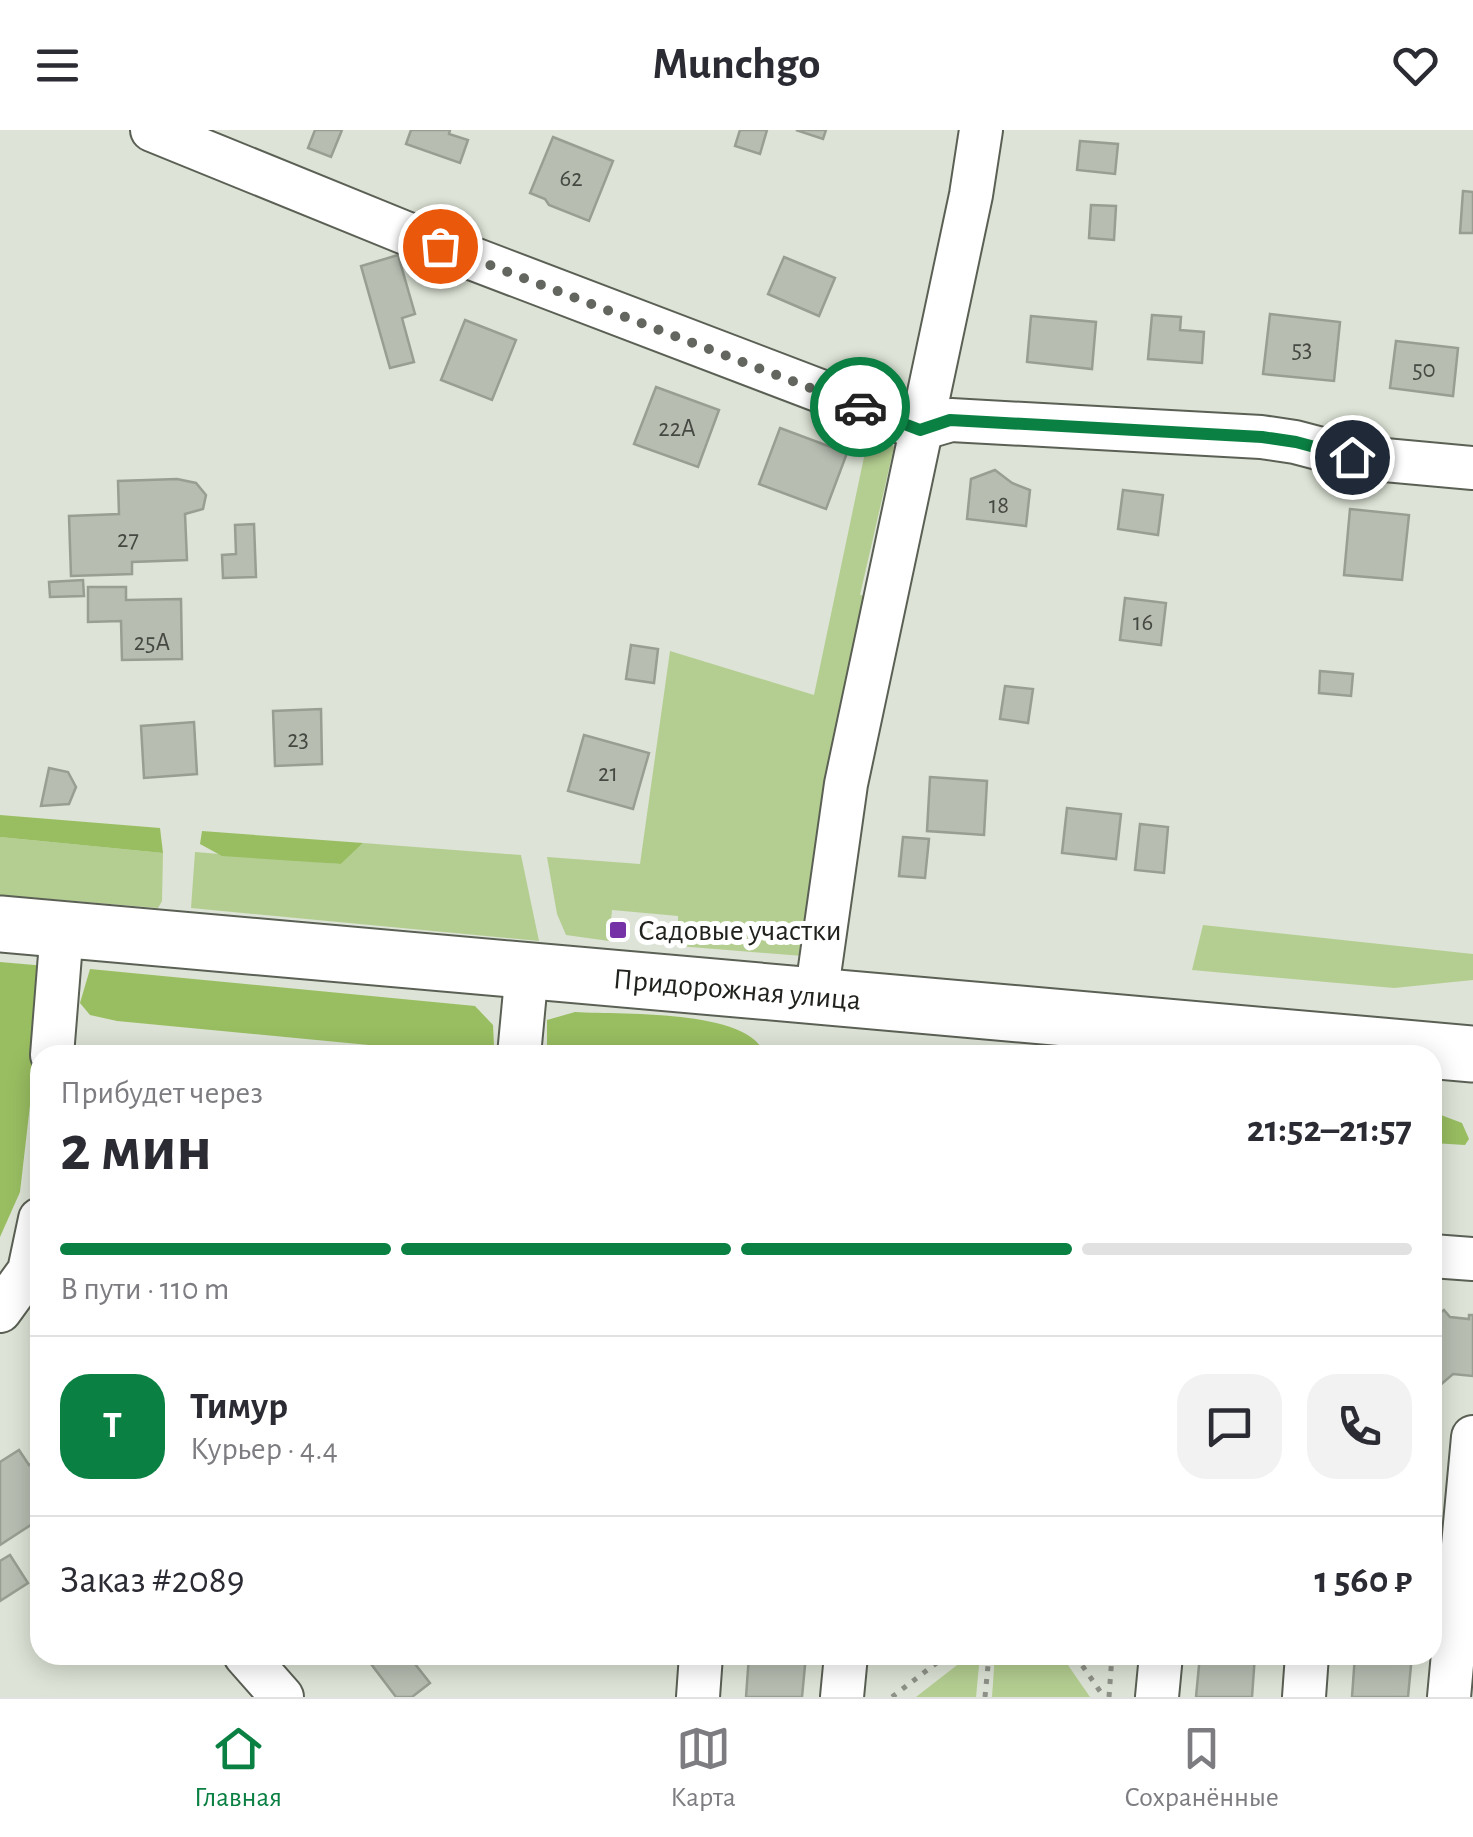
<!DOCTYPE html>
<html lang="ru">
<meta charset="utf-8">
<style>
body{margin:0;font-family:"Alegreya Sans",sans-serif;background:#f2f2f3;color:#2b2b33;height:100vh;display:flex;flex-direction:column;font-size:38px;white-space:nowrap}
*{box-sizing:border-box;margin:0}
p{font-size:32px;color:#7c7c81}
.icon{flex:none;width:55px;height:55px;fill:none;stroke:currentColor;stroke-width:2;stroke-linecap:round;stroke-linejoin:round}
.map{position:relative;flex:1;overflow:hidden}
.details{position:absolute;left:30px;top:915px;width:1412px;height:620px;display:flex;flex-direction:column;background:#fff;border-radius:30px;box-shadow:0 5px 25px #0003}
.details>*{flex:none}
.pin{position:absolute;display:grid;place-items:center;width:85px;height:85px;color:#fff;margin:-42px;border:5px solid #fff;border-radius:50%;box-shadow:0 2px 10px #0007}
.courier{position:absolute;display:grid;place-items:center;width:100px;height:100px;margin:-50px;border:8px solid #0b8043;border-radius:50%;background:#fff;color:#222;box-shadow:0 2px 12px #0007}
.summary em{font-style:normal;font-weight:600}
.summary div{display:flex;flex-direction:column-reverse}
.summary{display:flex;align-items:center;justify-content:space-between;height:170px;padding:0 30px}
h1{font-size:65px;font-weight:600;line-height:75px}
.bar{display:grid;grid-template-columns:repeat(4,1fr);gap:15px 10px;align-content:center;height:120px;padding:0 30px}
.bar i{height:12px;border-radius:8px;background:#e1e1e2}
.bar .current{background:#0b8043}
.bar p{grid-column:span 4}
.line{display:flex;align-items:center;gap:25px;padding:0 30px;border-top:2px solid #e1e1e2}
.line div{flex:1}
.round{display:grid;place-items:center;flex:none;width:105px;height:105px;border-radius:30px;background:#f2f2f3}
header{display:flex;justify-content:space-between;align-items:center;height:130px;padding:0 30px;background:#fff;font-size:45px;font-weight:600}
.tab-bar{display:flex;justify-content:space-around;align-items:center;height:140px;border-top:2px solid #e1e1e2;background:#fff;font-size:28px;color:#7c7c81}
.tab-bar a{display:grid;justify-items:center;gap:5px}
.tab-bar .current{color:#0b8043}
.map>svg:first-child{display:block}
</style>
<header><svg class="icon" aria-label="menu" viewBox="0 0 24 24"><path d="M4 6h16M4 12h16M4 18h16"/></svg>Munchgo<svg class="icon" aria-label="heart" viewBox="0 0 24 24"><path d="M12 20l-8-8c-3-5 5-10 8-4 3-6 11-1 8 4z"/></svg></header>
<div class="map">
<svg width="1473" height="1567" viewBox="0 0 1473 1567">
<rect width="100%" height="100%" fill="#dde3d6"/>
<g fill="#b4ce91">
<polygon points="868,308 887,310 894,317 860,465 868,466 803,826 678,816 678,786 612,780 609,811 566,805 557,784 547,727 640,734 670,521 814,565"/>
<polygon points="0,707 163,723 162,771 158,778 0,765"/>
<polygon points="363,713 521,725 539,811 191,778 195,722 341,734"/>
<polygon points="1203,795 1473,824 1473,850 1394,858 1192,840"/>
<polygon points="970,1525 980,1525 976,1567 916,1567"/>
<polygon points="995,1525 1061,1525 1090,1567 992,1567"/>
</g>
<g fill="#99be61">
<polygon points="0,685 160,698 163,723 0,707"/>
<polygon points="202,701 363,713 341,734 222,726 200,714"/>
<polygon points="0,832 46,836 20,1062 0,1107"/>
<polygon points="90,839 475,876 493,895 494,916 487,925 473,925 117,891 90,885 80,873"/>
<path d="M575,882C619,885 750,878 765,925H621L547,919V890Z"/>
<polygon points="1433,982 1462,993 1469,1009 1465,1015 1433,1013"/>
</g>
<g fill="#b7bdb1" stroke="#989e92" stroke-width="2.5">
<polygon points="315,0 342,0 331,27 308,18"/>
<polygon points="411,0 450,0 449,4 468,10 460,33 406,14"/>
<polygon points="740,0 767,0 760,24 735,16"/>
<polygon points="796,0 826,0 823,9"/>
<polygon points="553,7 613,31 589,91 549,75 545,69 530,63"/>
<polygon points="1080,11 1118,14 1115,44 1077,40"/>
<polygon points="1463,61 1473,62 1473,103 1460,103"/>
<polygon points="1091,75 1116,76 1114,110 1089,108"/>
<polygon points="398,125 415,184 402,188 414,232 390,238 361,136"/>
<polygon points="784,127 835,148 819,186 768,164"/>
<polygon points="1270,184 1340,192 1334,251 1263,244"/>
<polygon points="1152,185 1181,187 1180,200 1204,202 1202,233 1148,229"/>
<polygon points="1031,186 1096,192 1092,239 1027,232"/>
<polygon points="465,190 516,210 492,270 441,250"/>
<polygon points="1396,211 1458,218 1453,266 1390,258"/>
<polygon points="656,257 719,280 698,337 634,314"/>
<polygon points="780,298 847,323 826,379 759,354"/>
<polygon points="995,340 1012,353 1030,360 1026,396 967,389 971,349"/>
<polygon points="177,349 196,353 206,365 203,379 185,384 187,430 132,432 132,444 71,446 69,386 119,384 118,351"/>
<polygon points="1123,360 1163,365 1158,405 1118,399"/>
<polygon points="1350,379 1409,385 1402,450 1344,445"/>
<polygon points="254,394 256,447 223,448 222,425 236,424 235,395"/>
<polygon points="83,450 84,466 50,467 49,452"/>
<polygon points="88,457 126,457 126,470 181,469 182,529 122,530 121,491 88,492"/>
<polygon points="1125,468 1166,473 1161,515 1120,510"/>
<polygon points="631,515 658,519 654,553 626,549"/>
<polygon points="1320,541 1353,544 1351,566 1319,563"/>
<polygon points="1005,556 1033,559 1028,593 1000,589"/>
<polygon points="321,579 322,634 275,636 273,581"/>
<polygon points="194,592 197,644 144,648 141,596"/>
<polygon points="584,605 649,623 633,679 568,661"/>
<polygon points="49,638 68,642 76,657 69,674 41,676"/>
<polygon points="930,647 987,651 984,705 927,701"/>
<polygon points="1067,678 1121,684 1116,729 1062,723"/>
<polygon points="1140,694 1168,697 1164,743 1135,740"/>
<polygon points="903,707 929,709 925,748 899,746"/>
<polygon points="1444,1180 1450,1187 1469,1189 1469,1185 1473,1185 1473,1246 1453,1244 1439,1256 1432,1327 1432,1189"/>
<polygon points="19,1320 29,1335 40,1328 40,1389 0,1415 0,1332"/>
<polygon points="10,1425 28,1453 0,1471 0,1431"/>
<polygon points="375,1525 408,1525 430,1553 412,1567 396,1567 368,1530"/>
<polygon points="749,1525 806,1525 802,1567 746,1567"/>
<polygon points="1200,1525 1255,1525 1252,1567 1196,1567"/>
<polygon points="1355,1525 1412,1525 1408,1567 1352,1567"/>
</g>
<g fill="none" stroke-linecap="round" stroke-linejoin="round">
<defs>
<g id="minor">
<polyline points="152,0 403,102 920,299 951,290 1261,307 1295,312 1352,327 1473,338"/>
<polyline points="816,866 846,654 971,65 981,0"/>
<polyline points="52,925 62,800"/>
<polyline points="519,925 527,840"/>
<polyline points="1432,1126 1473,1129"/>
<polyline points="0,1181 29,1141 40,1089"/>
<polyline points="245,1525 282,1567"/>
<polyline points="698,1567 701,1525"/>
<polyline points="842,1567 846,1525"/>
<polyline points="1157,1567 1161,1525"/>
<polyline points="1304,1567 1307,1525"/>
<polyline points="1449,1567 1473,1307"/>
</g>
<polyline id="major" points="0,794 1473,924"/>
</defs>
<use href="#minor" stroke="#5b6055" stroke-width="46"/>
<use href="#major" stroke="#5b6055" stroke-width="59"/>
<g stroke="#8d9187" stroke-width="5" stroke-dasharray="5 8" stroke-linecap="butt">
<polyline points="1075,1525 1104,1567"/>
<polyline points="892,1567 947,1525"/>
<polyline points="985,1567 989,1525"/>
<polyline points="1109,1567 1112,1525"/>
</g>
<use href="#minor" stroke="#fff" stroke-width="42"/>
<use href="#major" stroke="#fff" stroke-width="55"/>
</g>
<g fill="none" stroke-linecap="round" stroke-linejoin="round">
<polyline stroke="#62665e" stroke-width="10" stroke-dasharray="0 18" points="440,116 860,277"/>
<polyline stroke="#0b8043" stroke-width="12" points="860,277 920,300 950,290 1262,307 1296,312 1352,327"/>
</g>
<rect fill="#7532a6" stroke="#fff" stroke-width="4" x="608" y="790" width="20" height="20" rx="5"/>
<g text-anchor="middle" stroke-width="10" stroke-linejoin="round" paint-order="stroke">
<g font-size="25" fill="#464942">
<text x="571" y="56">62</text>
<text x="1302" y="227">53</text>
<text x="1424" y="247">50</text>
<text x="677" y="306">22А</text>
<text x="999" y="383">18</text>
<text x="128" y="417">27</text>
<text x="1143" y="500">16</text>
<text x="152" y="520">25А</text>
<text x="298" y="617">23</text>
<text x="608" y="651">21</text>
</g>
<g font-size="30" fill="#20221d" stroke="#fff" text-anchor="start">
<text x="638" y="810">Садовые участки</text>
</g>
<g font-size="30" fill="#20221d" stroke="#fff">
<text transform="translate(737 859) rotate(5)" y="10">Придорожная улица</text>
</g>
</g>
</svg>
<div class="pin" style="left:440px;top:116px;background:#ea580c"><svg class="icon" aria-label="bag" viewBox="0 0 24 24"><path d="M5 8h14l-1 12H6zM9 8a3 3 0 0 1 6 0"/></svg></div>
<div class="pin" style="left:1352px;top:327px;background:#1f2937"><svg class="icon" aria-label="home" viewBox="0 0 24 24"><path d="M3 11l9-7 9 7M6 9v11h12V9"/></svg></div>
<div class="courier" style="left:860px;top:277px"><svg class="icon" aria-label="car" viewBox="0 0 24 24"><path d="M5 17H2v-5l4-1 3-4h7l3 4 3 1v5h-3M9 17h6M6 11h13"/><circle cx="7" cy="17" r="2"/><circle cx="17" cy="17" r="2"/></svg></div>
<section class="details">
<div class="summary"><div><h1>2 мин</h1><p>Прибудет через</p></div><em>21:52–21:57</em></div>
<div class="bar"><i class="current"></i><i class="current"></i><i class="current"></i><i></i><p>В пути · 110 m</p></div>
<div class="line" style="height:180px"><b class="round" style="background:#0b8043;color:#fff">Т</b><div><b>Тимур</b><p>Курьер · 4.4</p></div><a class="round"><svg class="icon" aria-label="chat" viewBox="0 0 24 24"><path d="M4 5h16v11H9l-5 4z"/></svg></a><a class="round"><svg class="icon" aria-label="phone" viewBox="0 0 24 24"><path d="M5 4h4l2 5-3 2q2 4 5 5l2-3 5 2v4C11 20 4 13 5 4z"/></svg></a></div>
<div class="line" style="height:130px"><div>Заказ #2089</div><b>1 560 ₽</b></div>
</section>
</div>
<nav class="tab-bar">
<a class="current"><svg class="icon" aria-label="home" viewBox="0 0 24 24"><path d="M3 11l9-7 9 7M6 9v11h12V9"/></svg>Главная</a>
<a><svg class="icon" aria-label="map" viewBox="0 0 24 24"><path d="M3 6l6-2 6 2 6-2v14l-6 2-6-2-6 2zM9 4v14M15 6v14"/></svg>Карта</a>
<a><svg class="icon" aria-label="saved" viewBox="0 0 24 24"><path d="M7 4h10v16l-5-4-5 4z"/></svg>Сохранённые</a>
</nav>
